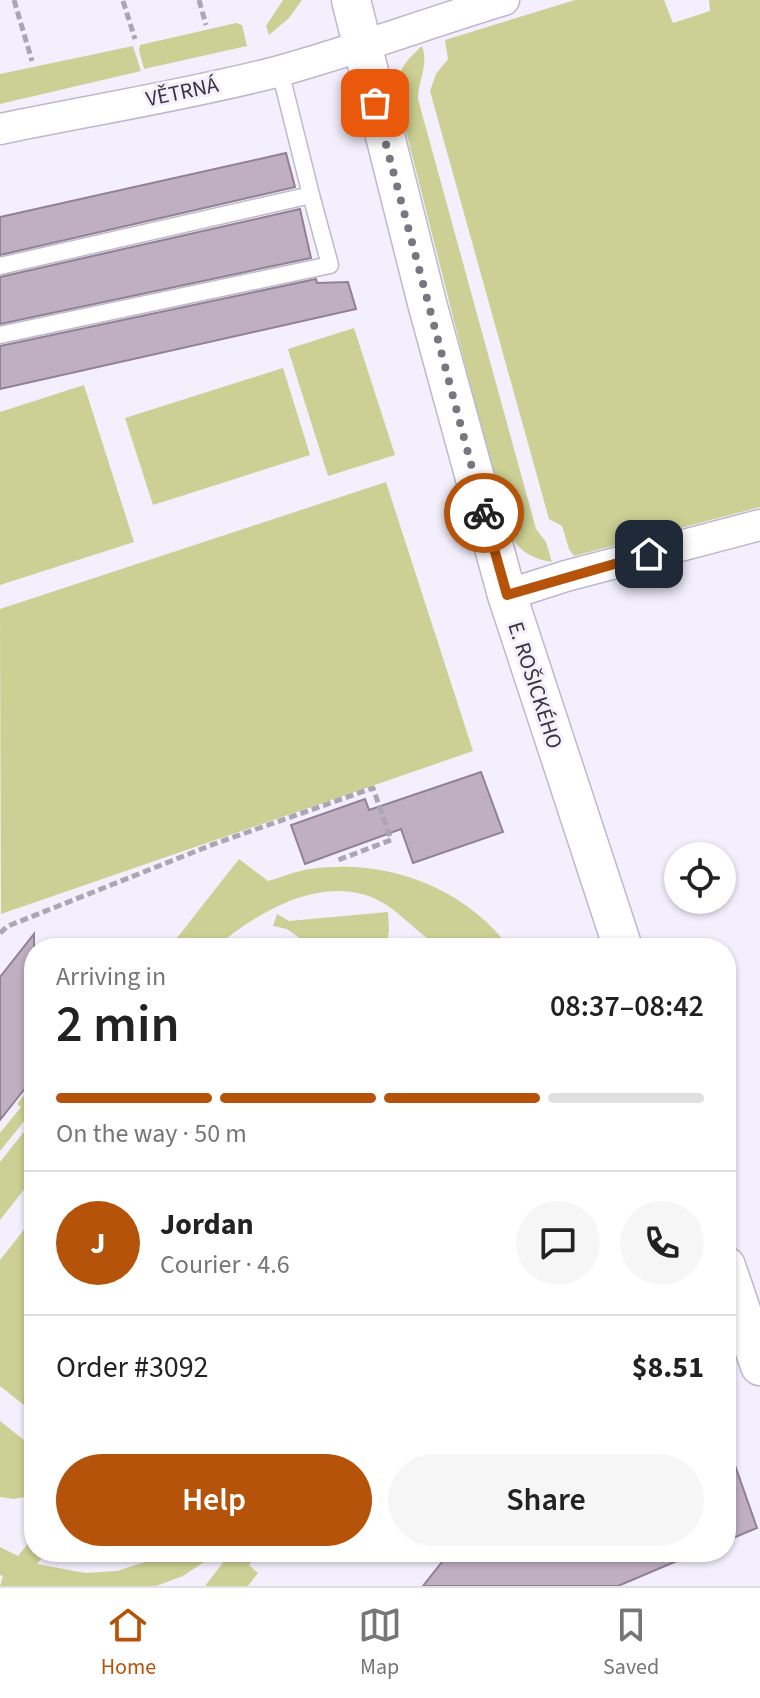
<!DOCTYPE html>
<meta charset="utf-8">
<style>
body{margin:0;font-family:"Source Sans 3",sans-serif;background:#f6f6f6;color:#222;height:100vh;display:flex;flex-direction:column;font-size:30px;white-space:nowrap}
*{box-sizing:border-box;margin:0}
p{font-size:26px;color:#767676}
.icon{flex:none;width:44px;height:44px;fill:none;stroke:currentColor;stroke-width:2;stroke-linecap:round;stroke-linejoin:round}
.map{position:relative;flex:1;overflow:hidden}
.side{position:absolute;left:24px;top:938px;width:712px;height:624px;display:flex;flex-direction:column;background:#fff;border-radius:32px;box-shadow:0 2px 6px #0004}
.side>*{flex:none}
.buttons{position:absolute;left:664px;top:842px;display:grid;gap:16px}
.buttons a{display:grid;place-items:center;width:72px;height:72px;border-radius:50%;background:#fff;box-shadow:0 2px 6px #0004;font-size:40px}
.pin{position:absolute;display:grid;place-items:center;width:68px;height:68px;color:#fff;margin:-34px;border-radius:16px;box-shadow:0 4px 12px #0006}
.courier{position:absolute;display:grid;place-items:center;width:80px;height:80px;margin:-40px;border:6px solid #b45309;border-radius:50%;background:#fff;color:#222;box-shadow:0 2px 10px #0007}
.head em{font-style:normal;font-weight:600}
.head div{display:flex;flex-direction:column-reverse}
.head{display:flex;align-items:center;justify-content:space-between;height:136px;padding:0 32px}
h1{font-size:52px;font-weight:600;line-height:60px}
.bar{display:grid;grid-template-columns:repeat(4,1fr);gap:12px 8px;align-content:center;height:96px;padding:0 32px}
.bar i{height:10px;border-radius:6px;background:#e0e0e0}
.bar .active{background:#b45309}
.bar p{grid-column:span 4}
.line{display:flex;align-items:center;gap:20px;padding:0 32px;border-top:2px solid #e0e0e0}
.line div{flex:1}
.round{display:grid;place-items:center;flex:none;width:84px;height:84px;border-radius:42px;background:#f6f6f6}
.action{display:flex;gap:16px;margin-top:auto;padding:16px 32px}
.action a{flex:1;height:92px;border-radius:48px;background:#b45309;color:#fff;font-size:32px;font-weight:600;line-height:92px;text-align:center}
.action a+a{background:#f6f6f6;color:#222}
.tab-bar{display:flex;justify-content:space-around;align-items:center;height:112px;border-top:2px solid #e0e0e0;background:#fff;font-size:22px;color:#767676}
.tab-bar a{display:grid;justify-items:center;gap:4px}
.tab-bar .active{color:#b45309}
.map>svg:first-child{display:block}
</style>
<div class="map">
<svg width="760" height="1586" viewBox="0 0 760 1586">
<rect width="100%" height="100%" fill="#f3effd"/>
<g fill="#cdd094">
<polygon points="283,0 302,0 289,18 269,35 266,26"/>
<polygon points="575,0 664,0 673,23 710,11 709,0 760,0 760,507 574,556 569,549 562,526 549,519 430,91 436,74 448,59 445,40"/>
<polygon points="236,23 242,25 247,46 144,69 139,50 140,45"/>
<polygon points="133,46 141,71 0,104 0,74"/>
<path d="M422,46C429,65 418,80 418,99L536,529L546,542L552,562C525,558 514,546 505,522L396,92C397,71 406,60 422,46Z"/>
<polygon points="354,328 395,455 328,476 288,349"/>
<polygon points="283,368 310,455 153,505 125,418"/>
<polygon points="84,385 134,542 0,585 0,412"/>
<polygon points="386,482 473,751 1,914 0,609"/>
<path d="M239,859L268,881C282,877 296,871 310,869C386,858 463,886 510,948C496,948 453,952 442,948C428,942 403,916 388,906C332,868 259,910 215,948H169Z"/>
<polygon points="388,912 389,930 386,948 313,948 287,929 273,926 277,914 289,921"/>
<polygon points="34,1082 34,1116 30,1114 0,1151 0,1133 21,1107 17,1104"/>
<polygon points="34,1119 34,1177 0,1220 0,1162"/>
<polygon points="34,1217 34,1413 0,1386 0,1260"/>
<polygon points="0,1421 34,1448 34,1495 14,1499 0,1497"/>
<polygon points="34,1536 34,1552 46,1552 37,1564 85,1573 117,1571 176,1552 219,1552 183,1576 156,1586 0,1586 3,1576 0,1575 0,1547 18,1556"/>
<polygon points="231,1552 243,1561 250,1552 259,1552 249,1565 258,1573 248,1586 205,1586"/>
</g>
<g fill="#bfafc1" stroke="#908193" stroke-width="2">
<polygon points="286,153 295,187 0,255 0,217"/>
<polygon points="300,209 311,258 0,324 0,277"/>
<polygon points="316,279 317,283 348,282 356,309 0,389 0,346"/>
<polygon points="481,772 503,832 413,863 401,829 305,864 291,825 365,799 369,810"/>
<polygon points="34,934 34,1077 0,1120 0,977"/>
<polygon points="726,1451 730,1451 757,1528 726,1541"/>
<polygon points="450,1552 698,1552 618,1586 423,1586"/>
</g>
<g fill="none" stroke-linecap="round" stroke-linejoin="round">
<defs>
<g id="service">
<polyline points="280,71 311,195"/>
<polyline points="0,266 311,195 330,265 0,335"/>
</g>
<g id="minor">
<path d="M0,129C92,110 186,95 276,72C353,51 428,23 504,0"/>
<polyline points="507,595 566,576 760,525"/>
</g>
<g id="tertiary">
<polyline points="351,0 427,303 507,595 623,948"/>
<polyline points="726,1266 760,1366"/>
</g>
</defs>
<use href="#service" stroke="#beb8ce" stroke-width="19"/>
<use href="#minor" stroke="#beb8ce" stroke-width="33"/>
<use href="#tertiary" stroke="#beb8ce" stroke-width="41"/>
<g stroke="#aaa7b3" stroke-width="5" stroke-dasharray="8 4" stroke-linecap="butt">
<polyline points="14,0 32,61"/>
<polyline points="199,0 206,25"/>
<polyline points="123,1 135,39"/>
<polyline points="0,933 8,926 214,844 373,788 391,840 338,860"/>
</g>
<use href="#service" stroke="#fff" stroke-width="16"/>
<use href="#minor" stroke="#fff" stroke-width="30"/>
<use href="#tertiary" stroke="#fff" stroke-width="38"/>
</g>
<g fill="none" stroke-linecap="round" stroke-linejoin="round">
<polyline stroke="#797681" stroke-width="8" stroke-dasharray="0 14.4" points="375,103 484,513"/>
<polyline stroke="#b45309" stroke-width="10" points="484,513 507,595 649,554"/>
</g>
<g text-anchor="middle" stroke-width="6" stroke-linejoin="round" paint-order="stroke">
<g font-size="22" fill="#38353e" stroke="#f3effd">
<text transform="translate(182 91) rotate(-12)" y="8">VĚTRNÁ</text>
<text transform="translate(536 685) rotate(72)" y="8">E. ROŠICKÉHO</text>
</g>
</g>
</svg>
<div class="buttons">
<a><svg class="icon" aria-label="locate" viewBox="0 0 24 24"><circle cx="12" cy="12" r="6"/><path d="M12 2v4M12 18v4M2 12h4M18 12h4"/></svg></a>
</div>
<div class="pin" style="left:375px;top:103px;background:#ea580c"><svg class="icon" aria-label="bag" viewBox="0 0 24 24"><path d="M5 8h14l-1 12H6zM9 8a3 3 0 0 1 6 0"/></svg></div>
<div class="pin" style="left:649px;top:554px;background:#1f2937"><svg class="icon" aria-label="home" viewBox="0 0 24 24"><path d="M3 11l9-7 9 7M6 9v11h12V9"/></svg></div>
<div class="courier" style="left:484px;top:513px"><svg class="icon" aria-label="bike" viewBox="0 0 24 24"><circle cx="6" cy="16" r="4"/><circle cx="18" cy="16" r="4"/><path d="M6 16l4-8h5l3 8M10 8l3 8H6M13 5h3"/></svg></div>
<section class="side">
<div class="head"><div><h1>2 min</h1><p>Arriving in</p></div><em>08:37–08:42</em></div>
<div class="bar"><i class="active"></i><i class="active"></i><i class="active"></i><i></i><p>On the way · 50 m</p></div>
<div class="line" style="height:144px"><b class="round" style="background:#b45309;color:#fff">J</b><div><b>Jordan</b><p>Courier · 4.6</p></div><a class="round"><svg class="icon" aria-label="chat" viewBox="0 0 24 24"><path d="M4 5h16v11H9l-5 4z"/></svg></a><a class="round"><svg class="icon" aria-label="phone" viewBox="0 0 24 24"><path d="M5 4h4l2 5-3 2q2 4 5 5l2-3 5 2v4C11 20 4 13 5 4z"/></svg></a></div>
<div class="line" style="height:104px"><div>Order #3092</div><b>$8.51</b></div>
<div class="action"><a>Help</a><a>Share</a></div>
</section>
</div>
<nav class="tab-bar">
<a class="active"><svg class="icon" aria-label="home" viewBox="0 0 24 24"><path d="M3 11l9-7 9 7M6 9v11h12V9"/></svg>Home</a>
<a><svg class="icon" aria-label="map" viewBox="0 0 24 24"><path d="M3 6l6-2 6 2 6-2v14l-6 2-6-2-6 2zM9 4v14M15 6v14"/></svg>Map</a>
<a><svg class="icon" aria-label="saved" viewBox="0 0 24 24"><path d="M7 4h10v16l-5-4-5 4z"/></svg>Saved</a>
</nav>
